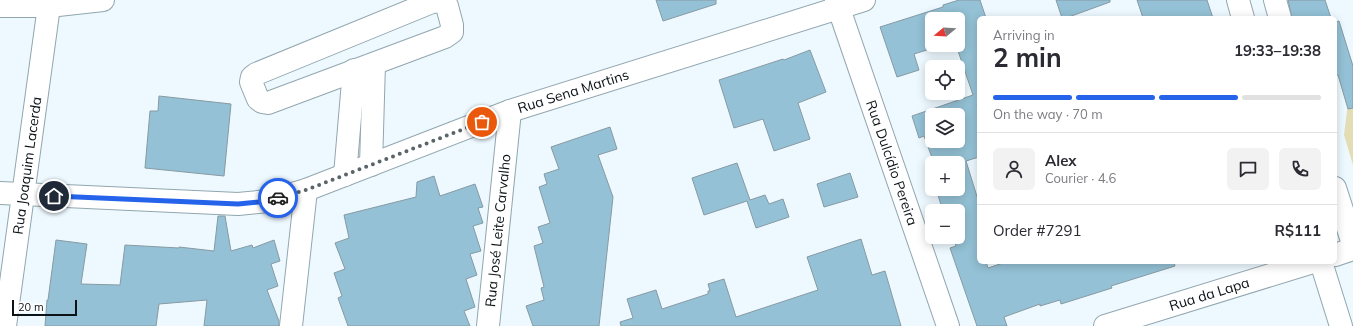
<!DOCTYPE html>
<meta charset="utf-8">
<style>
body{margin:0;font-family:Mulish,sans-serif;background:#f2f2f3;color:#2b2b33;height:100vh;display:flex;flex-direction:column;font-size:15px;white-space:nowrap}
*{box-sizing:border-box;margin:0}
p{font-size:13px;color:#7c7c81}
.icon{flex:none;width:22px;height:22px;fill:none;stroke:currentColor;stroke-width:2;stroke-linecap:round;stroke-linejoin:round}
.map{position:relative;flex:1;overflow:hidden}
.panel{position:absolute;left:977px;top:16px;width:360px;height:248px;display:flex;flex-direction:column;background:#fff;border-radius:6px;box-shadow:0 2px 10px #0003}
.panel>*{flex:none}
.needle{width:26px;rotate:252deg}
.controls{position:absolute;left:925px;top:12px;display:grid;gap:8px}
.controls a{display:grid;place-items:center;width:40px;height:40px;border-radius:6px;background:#fff;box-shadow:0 2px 10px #0003;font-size:20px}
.scale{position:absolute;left:12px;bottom:10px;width:65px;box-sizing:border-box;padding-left:4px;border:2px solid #0c1316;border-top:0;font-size:11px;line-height:14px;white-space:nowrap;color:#0c1316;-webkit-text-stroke:3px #fff;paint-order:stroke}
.pin{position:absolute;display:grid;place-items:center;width:34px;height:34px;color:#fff;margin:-17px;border:2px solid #fff;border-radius:50%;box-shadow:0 1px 4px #0007}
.courier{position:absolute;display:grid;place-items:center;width:40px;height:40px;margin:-20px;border:3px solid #2563eb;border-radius:50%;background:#fff;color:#222;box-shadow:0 1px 5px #0007}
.overview em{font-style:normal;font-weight:700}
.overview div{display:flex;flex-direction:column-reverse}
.overview{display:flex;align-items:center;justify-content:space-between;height:68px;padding:0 16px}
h1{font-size:26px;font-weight:700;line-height:30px}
.bar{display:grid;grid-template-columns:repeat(4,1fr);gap:6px 4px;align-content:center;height:48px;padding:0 16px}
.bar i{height:5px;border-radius:3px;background:#e1e1e2}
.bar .on{background:#2563eb}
.bar p{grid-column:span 4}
.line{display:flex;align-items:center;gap:10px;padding:0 16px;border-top:1px solid #e1e1e2}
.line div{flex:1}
.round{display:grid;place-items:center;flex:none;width:42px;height:42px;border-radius:6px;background:#f2f2f3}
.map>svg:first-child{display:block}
</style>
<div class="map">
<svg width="1353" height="326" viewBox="0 0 1353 326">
<rect width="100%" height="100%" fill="#edf9ff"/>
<polygon fill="#e3ddb6" points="1353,63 1353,165 1344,135"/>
<g fill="#94c1d5" stroke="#879aa3" fill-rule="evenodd">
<polygon points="656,0 716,0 716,4 663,21"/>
<path d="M959,0H980L986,18H979V104H977L979,110V157L966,161L979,203V262H986L988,268L1006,262H1174L1175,266L1111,286L1112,288L1061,304L1060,300L1040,306V304L1004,317L1007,326H977L950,248L956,246L953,237H958V211H943L936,189H958V163H934L924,136L919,138L912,116L973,95L956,45H958V19H932V45H943L914,54L919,70L897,77L880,27L943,7V5ZM932,115H958V141H932Z"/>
<polygon points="1056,0 1110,0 1110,2 1066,18 1062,18"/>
<polygon points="1137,0 1207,0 1213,18 1143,18"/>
<polygon points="1288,0 1325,0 1331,18 1292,18"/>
<polygon points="1339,21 1353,66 1353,108 1348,109 1338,75 1335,76 1335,22"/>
<polygon points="810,50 826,92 798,103 810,139 774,151 763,119 734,128 719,80 783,59 784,60"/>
<polygon points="159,96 231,104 224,176 145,168 150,111 158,111"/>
<polygon points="610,127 617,149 598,155 613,197 599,326 533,326 526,306 544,300 541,288 544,287 534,246 543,243 538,227 550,223 539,187 547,184 544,174 559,169 551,147"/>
<polygon points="737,163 750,200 765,195 769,204 783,199 789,217 756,228 747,201 704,215 692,178"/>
<polygon points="850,173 858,197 824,207 817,184"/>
<polygon points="434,176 440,196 475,184 483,207 478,208 483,223 473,226 481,251 470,254 477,275 466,279 475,307 464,311 470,326 348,326 338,298 342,296 334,273 345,269 335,243 349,238 344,215 416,197 417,182"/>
<polygon points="218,216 225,216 231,251 252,245 253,248 274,240 280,261 271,264 278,286 267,290 279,321 279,326 204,326 207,300 159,304 156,326 45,326 47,300 48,300 56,240 87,244 81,284 120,285 125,245 179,248 179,247 214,251"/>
<polygon points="861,239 872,275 885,271 901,326 621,326 620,322 633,318 627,299 656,290 662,309 708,294 708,291 710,291 708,284 724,279 736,317 818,290 807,257"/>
</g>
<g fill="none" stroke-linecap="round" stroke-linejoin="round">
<defs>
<g id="minor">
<path id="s1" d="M836,0L948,326"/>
<polygon points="440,1 447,6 452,25 452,32 445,37 268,103 262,102 258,99 251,82 252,77 256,74 432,2"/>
<polyline points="0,6 49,6 103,0"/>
<polyline points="371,165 374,64"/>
<polyline points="345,175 354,70"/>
<path id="s2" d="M0,193L238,204L268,201L306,190L510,111L864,0"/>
<polyline points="1335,255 1353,249"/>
<path id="s3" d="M5,326L49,6"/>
<polyline points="291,326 306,190"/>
<path id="s4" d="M488,326L510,111"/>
<path id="s5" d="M1105,326L1313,262"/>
</g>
<g id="tertiary">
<polyline points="1238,0 1243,18"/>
<polyline points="1275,0 1280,18"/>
<polyline points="1335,188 1353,244"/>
<polyline points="1321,262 1341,326"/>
</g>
</defs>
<use href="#minor" stroke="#92a6af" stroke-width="24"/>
<use href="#tertiary" stroke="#92a6af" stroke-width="24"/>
<use href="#minor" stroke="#fff" stroke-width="22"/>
<use href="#tertiary" stroke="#fff" stroke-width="22"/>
</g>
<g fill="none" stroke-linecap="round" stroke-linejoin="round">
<polyline stroke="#5b6468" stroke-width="4" stroke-dasharray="0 7.2" points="278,198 306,190 482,122"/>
<polyline stroke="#2563eb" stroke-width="5" points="54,196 238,204 268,201 278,198"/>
</g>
<g text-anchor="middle" stroke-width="3" stroke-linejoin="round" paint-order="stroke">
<g font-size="14" fill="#0c1316" stroke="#fff">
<text dy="5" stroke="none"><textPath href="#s2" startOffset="593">Rua Sena Martins</textPath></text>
<text dy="5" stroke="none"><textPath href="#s1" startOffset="172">Rua Dulcídio Pereira</textPath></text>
<text dy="5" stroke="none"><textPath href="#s3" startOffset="162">Rua Joaquim Lacerda</textPath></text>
<text dy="5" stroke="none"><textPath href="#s4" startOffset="96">Rua José Leite Carvalho</textPath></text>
<text dy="5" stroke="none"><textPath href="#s5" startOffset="109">Rua da Lapa</textPath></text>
</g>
</g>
</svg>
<div class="controls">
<a><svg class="needle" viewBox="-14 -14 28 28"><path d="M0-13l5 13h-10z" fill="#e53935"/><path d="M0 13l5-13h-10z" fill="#7c7c81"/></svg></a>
<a><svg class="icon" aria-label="locate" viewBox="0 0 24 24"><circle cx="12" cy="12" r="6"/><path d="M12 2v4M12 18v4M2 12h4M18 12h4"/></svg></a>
<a><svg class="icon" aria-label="layers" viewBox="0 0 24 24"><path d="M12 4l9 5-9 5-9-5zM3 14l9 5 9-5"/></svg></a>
<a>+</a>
<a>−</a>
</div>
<div class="scale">20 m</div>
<div class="pin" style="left:482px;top:122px;background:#ea580c"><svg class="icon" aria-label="bag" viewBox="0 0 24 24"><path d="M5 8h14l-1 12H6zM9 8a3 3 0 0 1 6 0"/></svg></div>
<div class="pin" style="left:54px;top:196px;background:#1f2937"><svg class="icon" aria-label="home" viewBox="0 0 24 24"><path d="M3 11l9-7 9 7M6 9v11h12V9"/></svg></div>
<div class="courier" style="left:278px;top:198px"><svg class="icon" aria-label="car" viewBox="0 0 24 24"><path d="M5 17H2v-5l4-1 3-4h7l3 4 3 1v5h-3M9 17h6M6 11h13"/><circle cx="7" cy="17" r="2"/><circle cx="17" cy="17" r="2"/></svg></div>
<section class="panel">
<div class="overview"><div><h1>2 min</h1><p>Arriving in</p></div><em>19:33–19:38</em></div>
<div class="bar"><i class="on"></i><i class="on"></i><i class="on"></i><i></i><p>On the way · 70 m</p></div>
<div class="line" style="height:72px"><a class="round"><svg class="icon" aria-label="person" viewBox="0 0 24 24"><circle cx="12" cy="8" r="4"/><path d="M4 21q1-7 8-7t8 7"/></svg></a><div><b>Alex</b><p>Courier · 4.6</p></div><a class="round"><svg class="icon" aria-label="chat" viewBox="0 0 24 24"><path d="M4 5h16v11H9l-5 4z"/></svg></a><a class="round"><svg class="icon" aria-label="phone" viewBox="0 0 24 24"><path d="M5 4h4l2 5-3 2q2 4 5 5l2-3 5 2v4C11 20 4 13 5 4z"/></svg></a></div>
<div class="line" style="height:52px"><div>Order #7291</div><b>R$111</b></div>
</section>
</div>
